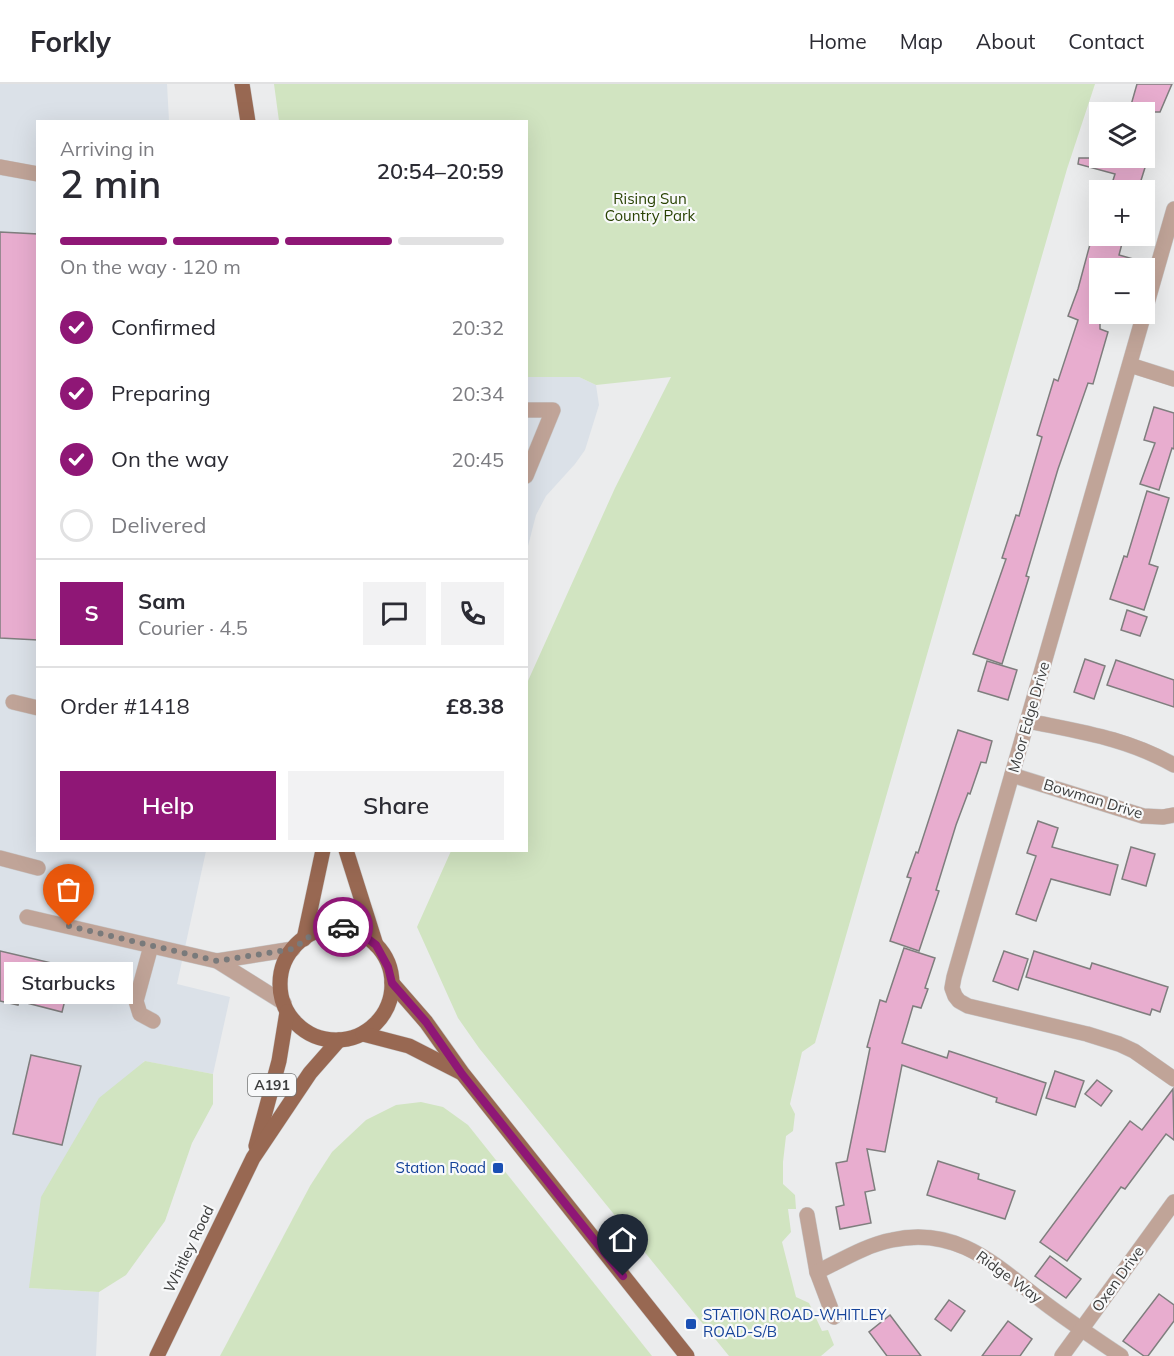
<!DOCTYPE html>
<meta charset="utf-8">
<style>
body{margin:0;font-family:Mulish,sans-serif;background:#f2f2f3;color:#2b2b33;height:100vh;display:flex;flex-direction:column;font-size:22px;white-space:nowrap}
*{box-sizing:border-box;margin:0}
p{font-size:20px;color:#7c7c81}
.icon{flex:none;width:33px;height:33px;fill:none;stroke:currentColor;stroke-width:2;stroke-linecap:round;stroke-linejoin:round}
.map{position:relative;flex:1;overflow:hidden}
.side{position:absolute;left:36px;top:36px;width:492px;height:732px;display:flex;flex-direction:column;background:#fff;border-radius:0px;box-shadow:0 6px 24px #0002}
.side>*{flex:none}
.fabs{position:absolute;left:1089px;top:18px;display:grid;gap:12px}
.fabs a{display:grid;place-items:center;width:66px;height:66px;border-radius:0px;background:#fff;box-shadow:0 6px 24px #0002;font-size:30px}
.pin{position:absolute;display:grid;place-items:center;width:51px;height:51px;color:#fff;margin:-62px -26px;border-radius:50% 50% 50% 0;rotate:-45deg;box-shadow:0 0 6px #0007}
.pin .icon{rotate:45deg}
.courier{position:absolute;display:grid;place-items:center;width:60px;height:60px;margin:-30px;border:4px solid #8f1776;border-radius:50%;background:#fff;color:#222;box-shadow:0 2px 8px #0007}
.bubble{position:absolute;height:42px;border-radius:0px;background:#fff;box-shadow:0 6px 24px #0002;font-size:20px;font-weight:600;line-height:42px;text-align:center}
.headline em{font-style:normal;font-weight:600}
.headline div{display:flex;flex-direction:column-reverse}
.headline{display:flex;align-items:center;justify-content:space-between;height:102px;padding:0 24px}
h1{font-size:39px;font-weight:600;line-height:45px}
.bar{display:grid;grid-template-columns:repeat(4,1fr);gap:9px 6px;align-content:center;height:72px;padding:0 24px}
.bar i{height:8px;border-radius:4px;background:#e1e1e2}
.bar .active{background:#8f1776}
.bar p{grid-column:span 4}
.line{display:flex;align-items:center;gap:15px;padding:0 24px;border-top:2px solid #e1e1e2}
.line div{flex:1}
.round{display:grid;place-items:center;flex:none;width:63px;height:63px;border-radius:0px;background:#f2f2f3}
ol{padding:0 24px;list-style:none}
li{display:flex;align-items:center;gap:18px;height:66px}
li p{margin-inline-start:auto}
li .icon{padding:6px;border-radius:50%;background:#8f1776;color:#fff;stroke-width:4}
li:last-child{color:#7c7c81}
li i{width:33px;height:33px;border:3px solid #e1e1e2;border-radius:50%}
.action{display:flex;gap:12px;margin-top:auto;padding:12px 24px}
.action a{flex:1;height:69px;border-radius:0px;background:#8f1776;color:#fff;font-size:24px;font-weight:600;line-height:69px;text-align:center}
.action a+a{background:#f2f2f3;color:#2b2b33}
header{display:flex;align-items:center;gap:36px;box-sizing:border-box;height:84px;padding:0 30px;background:#fff;border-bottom:2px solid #e1e1e2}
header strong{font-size:28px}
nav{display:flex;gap:33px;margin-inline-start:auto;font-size:21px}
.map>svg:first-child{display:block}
</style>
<header>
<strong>Forkly</strong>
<nav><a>Home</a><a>Map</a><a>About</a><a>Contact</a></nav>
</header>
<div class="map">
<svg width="1174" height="1272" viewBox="0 0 1174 1272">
<rect width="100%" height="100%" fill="#ebeced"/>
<g fill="#dbe1e8">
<polygon points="0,0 167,0 169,37 38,38 38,766 206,767 177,900 230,913 213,990 144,977 29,1204 99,1208 96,1272 0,1272"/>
<polygon points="527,293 579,293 596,301 599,321 585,366 575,380 546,412 536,431 527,466"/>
</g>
<g fill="#d1e4c1">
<polygon points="274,0 1095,0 1067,85 815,959 802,968 790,1020 795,1030 793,1047 786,1052 783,1078 783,1100 795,1111 796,1125 788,1125 791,1148 782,1158 796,1213 809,1219 822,1247 828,1246 834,1261 821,1272 729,1272 479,964 458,934 417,843 451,767 526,766 527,599 615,404 671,293 596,301 579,293 527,293 526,38 279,37"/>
<polygon points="145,977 213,990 213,1020 192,1059 165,1137 126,1191 99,1208 29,1204 41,1113 99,1014"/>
<polygon points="421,1018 443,1023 468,1041 652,1272 220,1272 310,1102 332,1068 366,1036 396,1021"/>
</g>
<g fill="#e8adcf" stroke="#7f7e7e" stroke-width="1.5">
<polygon points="1137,0 1172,0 1160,28 1129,28"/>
<polygon points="1079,74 1148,74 1138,106 1110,106 1115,90 1078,80"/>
<polygon points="0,148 38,150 38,556 0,554"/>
<polygon points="1093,149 1100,149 1100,152 1124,152 1119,171 1144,178 1144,184 1100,184 1100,245 1108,248 1093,300 1088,299 1058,385 1026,492 1029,493 1002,580 973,570 1006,475 1002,474 1016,431 1019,432 1042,353 1037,351 1054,295 1058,297 1078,236 1068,232 1078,205"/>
<polygon points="1154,323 1174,329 1174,365 1172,364 1159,406 1140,400 1155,359 1144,356"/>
<polygon points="1147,407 1169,414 1149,480 1158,483 1144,526 1110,515 1124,472 1127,473"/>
<polygon points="1127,526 1147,533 1140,552 1121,546"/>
<polygon points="1085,575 1105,582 1094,615 1074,608"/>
<polygon points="1116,576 1174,596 1174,623 1107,601"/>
<polygon points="987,577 1017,586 1008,616 978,607"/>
<polygon points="958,646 992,657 986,679 981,678 970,710 968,709 956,741 936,806 939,807 919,867 890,857 911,794 907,793 916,768 918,769"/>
<polygon points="1038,737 1058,744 1052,763 1118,781 1110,811 1051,795 1036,837 1016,830 1036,772 1027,769"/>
<polygon points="1131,763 1155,770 1146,802 1122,795"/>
<polygon points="904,864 935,874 925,904 928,905 921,924 913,922 902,959 947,974 949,967 1046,999 1036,1031 996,1018 997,1014 902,981 885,1068 867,1065 875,1106 865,1108 871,1139 840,1145 836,1123 844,1121 836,1079 847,1077 870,964 867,963 880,916 886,918"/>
<polygon points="0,867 73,884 62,928 19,917 18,921 0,917"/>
<polygon points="1004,867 1028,875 1018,906 993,897"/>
<polygon points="1034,867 1090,885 1092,879 1168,903 1160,928 1152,925 1150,931 1026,893"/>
<polygon points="31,971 81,982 62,1061 13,1050"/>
<polygon points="1055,987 1084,997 1075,1023 1046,1014"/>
<polygon points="1097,996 1112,1007 1101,1022 1085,1010"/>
<polygon points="1173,1005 1174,1056 1166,1050 1125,1105 1121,1103 1067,1177 1040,1158 1130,1037 1142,1046"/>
<polygon points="938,1077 979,1090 978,1095 1015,1107 1005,1135 927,1111"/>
<polygon points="1050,1172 1081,1195 1066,1214 1035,1192"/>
<polygon points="1159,1210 1174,1221 1174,1237 1148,1272 1144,1272 1123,1257"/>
<polygon points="949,1216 965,1227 951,1247 935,1235"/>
<polygon points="890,1231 899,1243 921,1272 887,1272 869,1248"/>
<polygon points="1008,1237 1032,1255 1020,1272 982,1272"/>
</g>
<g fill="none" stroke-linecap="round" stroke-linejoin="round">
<defs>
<g id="minor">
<polyline points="0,83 38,90"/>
<polyline points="1174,125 954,893 952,904 955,912 959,917 968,922 1087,950 1119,960 1134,967 1174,995"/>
<polyline points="1130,281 1174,295"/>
<polyline points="526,326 553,326 526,392"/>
<polyline points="13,618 38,624"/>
<path d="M1028,637C1081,648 1126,654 1174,681"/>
<polyline points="1012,691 1143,732 1163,733 1174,731"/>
<polyline points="0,774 38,784"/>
<polyline points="27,833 217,877 284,919"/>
<polyline points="151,862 136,917 140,930 153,937"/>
<polyline points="217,877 293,865"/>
<polyline points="807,1131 817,1188 834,1233"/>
<path d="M817,1188C842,1176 866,1161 892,1156C961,1141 1000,1186 1050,1223C1073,1240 1097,1256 1121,1272"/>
<polyline points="1062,1272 1174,1118"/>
</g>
<g id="major">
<polyline points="242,0 248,38"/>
<polyline points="346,766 376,861"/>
<circle cx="336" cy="900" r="56"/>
<polyline points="304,855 323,766"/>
<polyline points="392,899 426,938 463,990 687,1272"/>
<polyline points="363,950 409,962 460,988"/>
<polyline points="256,1062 279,977 287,928"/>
<polyline points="157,1272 253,1074 310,989 339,956"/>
</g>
</defs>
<use href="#minor" stroke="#c8c9ca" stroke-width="16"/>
<use href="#major" stroke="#c8c9ca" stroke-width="16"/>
<use href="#minor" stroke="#c0a498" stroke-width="15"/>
<use href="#major" stroke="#986852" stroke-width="15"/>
</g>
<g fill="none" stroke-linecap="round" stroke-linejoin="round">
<polyline stroke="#797a7b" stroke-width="6" stroke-dasharray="0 10.8" points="69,842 217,877 293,865 317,847 328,843 343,843"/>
<polyline stroke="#8f1776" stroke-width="8" points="343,843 363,851 376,861 388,883 392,899 426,938 462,990 623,1192"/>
</g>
<g fill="#1a4fb4" stroke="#f8f9fa" stroke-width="2">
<rect x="492" y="1078" width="12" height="12" rx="3"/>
<rect x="685" y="1234" width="12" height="12" rx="3"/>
</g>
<g text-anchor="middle" stroke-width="4.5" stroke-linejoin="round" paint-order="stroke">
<rect fill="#f8f9fa" stroke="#747576" stroke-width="1.5" x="248" y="990" width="48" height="22" rx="4.5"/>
<g font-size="14" font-weight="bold" fill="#3c3d3d">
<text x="272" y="1006">A191</text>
</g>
<g font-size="15" fill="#294203" stroke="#f8f9fa">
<text x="650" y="120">Rising Sun<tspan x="650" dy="17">Country Park</tspan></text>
</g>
<g font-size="15" fill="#3c3d3d" stroke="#f8f9fa">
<text transform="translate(1029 633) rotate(-74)" y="5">Moor Edge Drive</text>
<text transform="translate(1093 715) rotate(17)" y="5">Bowman Drive</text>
<text transform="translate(189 1165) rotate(-64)" y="5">Whitley Road</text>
<text transform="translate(1009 1193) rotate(36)" y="5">Ridge Way</text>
<text transform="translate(1118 1195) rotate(-54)" y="5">Oxen Drive</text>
</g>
<g font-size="15" fill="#164399" stroke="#f8f9fa" text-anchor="end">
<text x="486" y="1089">Station Road</text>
<text x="703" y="1236" text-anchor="start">STATION ROAD-WHITLEY<tspan x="703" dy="17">ROAD-S/B</tspan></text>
</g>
</g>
</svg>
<div class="fabs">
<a><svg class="icon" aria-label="layers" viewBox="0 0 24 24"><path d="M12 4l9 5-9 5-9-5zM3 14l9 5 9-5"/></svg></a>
<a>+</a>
<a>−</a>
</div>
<div class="pin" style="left:69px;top:842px;background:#ea580c"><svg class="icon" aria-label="bag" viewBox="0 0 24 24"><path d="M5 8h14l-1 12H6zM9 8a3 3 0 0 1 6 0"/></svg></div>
<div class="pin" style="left:623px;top:1192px;background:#1f2937"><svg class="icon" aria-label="home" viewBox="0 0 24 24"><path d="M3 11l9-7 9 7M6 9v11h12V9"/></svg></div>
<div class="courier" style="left:343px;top:843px"><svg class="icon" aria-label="car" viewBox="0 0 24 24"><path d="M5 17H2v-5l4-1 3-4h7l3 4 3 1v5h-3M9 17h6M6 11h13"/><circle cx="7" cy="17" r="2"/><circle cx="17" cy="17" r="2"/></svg></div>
<div class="bubble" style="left:4px;top:878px;width:129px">Starbucks</div>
<section class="side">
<div class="headline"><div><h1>2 min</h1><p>Arriving in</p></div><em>20:54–20:59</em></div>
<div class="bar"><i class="active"></i><i class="active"></i><i class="active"></i><i></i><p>On the way · 120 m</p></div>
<ol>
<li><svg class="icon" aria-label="check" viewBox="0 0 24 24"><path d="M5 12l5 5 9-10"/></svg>Confirmed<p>20:32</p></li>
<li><svg class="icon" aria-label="check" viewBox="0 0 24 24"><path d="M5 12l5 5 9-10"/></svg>Preparing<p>20:34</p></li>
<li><svg class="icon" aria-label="check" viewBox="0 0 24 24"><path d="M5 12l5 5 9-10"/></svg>On the way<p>20:45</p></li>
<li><i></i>Delivered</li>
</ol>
<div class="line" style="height:108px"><b class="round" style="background:#8f1776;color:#fff">S</b><div><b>Sam</b><p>Courier · 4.5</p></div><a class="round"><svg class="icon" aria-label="chat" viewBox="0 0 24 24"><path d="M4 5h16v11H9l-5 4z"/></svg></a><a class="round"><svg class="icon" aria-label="phone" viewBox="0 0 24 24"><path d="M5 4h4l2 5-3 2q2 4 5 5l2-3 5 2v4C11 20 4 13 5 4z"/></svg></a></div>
<div class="line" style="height:78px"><div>Order #1418</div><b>£8.38</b></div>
<div class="action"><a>Help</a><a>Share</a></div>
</section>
</div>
